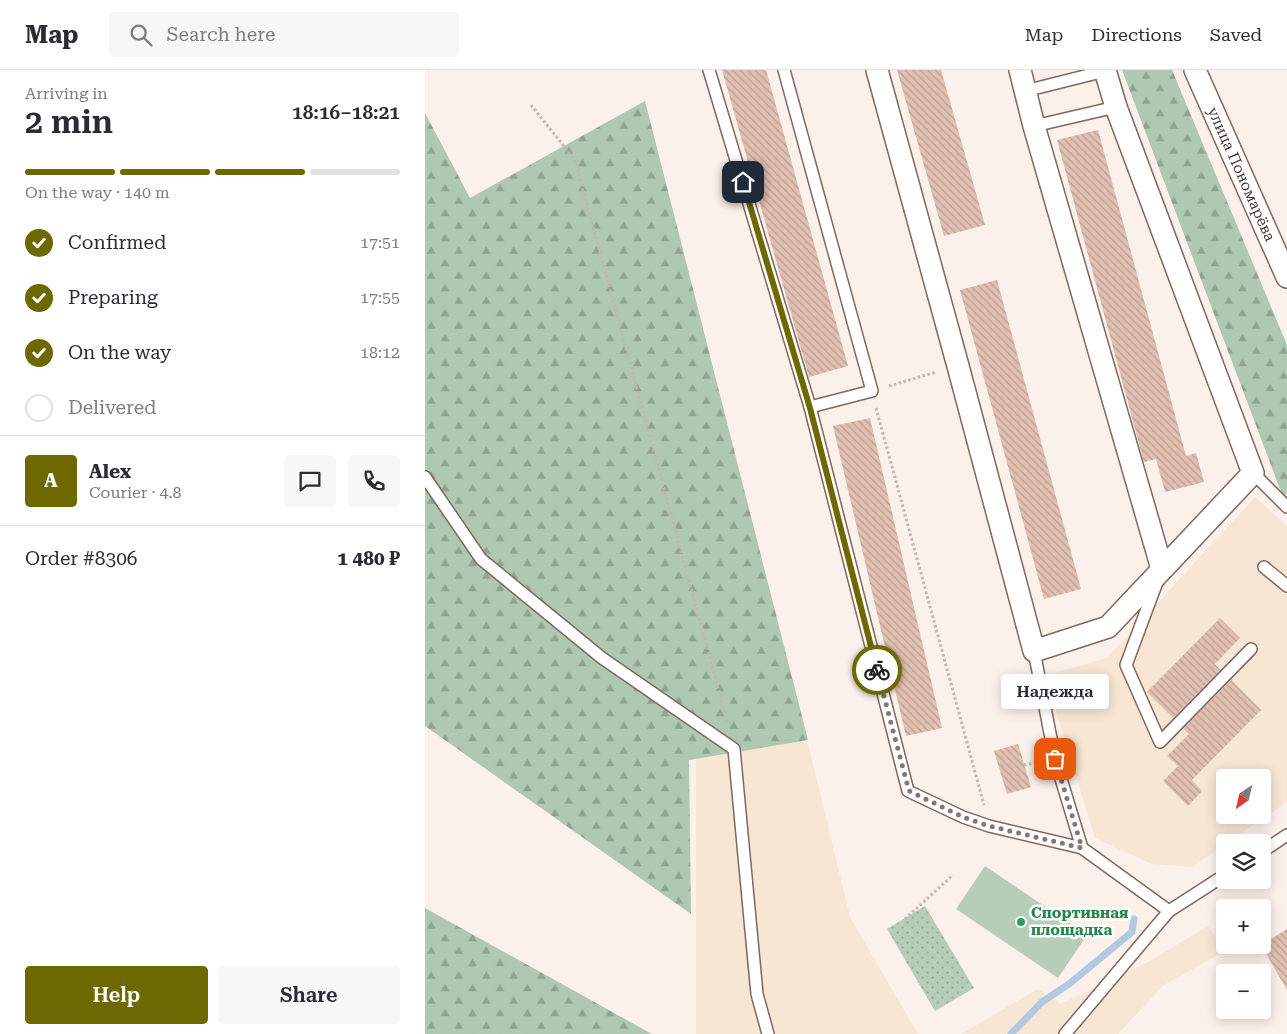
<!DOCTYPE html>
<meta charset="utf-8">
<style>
body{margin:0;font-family:"Roboto Serif",serif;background:#f7f7f7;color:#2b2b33;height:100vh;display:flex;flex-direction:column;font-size:19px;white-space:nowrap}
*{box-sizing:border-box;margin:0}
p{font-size:16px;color:#7c7c81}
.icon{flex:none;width:28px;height:28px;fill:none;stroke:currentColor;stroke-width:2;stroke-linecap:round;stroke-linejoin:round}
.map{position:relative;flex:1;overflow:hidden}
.side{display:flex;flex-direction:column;background:#fff;width:425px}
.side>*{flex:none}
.needle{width:32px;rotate:214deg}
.buttons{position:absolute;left:791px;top:699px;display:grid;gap:10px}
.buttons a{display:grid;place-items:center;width:55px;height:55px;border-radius:5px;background:#fff;box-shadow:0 2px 12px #0003;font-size:25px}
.pin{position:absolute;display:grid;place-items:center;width:42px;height:42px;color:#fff;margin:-21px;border-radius:10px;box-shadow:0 2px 8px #0006}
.courier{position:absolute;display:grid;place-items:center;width:50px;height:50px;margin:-25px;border:4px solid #6d6800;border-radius:50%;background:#fff;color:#222;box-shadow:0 1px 6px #0007}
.bubble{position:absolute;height:35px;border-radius:5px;background:#fff;box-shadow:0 2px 12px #0003;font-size:16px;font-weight:600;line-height:35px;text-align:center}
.headline em{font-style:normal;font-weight:600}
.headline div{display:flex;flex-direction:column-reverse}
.headline{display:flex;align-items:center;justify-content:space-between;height:85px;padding:0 25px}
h1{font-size:32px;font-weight:600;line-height:38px}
.bar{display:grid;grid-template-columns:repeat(4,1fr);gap:8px 5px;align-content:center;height:60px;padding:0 25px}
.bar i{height:6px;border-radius:4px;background:#e1e1e2}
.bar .current{background:#6d6800}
.bar p{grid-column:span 4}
.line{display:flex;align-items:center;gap:12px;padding:0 25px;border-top:1px solid #e1e1e2}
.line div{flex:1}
.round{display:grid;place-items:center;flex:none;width:52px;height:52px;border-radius:5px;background:#f7f7f7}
ol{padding:0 25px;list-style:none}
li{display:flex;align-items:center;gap:15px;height:55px}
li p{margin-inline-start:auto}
li .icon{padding:5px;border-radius:50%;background:#6d6800;color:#fff;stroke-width:4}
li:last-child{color:#7c7c81}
li i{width:28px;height:28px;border:2px solid #e1e1e2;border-radius:50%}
.cta{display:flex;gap:10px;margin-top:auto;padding:10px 25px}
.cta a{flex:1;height:58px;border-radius:5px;background:#6d6800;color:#fff;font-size:20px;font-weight:600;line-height:58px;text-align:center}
.cta a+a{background:#f7f7f7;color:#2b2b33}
header{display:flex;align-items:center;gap:30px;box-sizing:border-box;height:70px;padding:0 25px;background:#fff;border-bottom:1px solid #e1e1e2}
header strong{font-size:24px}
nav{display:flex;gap:28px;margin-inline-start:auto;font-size:18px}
.search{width:350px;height:45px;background:#f7f7f7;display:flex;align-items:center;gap:12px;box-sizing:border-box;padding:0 18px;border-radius:5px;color:#7c7c81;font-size:19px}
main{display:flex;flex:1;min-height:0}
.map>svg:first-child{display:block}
</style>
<header>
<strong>Map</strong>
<div class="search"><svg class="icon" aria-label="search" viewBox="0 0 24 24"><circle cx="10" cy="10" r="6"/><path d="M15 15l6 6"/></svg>Search here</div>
<nav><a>Map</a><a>Directions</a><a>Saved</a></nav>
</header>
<main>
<section class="side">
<div class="headline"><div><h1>2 min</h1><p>Arriving in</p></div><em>18:16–18:21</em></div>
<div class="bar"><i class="current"></i><i class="current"></i><i class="current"></i><i></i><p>On the way · 140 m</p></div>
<ol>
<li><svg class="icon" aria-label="check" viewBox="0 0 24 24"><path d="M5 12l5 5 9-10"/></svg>Confirmed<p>17:51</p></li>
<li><svg class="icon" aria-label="check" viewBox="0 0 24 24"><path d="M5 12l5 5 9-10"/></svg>Preparing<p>17:55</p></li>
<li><svg class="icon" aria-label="check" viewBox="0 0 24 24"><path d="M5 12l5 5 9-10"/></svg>On the way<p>18:12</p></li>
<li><i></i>Delivered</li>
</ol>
<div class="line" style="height:90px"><b class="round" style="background:#6d6800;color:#fff">A</b><div><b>Alex</b><p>Courier · 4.8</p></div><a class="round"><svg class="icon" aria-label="chat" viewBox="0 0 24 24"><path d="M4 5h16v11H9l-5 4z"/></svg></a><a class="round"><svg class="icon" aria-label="phone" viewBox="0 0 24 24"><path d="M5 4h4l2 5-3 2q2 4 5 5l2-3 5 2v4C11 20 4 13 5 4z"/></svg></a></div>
<div class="line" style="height:65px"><div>Order #8306</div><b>1 480 ₽</b></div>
<div class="cta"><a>Help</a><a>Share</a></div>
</section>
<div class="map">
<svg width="862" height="964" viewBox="0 0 862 964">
<defs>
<pattern id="forest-firs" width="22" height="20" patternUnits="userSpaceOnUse" patternTransform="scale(1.25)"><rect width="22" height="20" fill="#afc8b1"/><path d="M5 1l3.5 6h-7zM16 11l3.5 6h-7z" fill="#90a391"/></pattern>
<pattern id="park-dots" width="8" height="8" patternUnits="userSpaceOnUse" patternTransform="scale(1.25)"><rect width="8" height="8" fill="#b7cdb8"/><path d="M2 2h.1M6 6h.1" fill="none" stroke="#96a796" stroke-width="1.8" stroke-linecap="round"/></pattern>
<pattern id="building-back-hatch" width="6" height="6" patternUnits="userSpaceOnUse" patternTransform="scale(1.25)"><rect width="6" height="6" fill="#e0c0b1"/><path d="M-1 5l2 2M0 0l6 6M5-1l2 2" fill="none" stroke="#b79d91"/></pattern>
</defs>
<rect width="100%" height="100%" fill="#fcf0eb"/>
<g fill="#f7e6d4" fill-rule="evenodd">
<path d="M830,427L862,456V732L803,772H800V775L767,797L727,794L670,768L620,606L682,588ZM800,708H838V745H800Z"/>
<polygon points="371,669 383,674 425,847 493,964 271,964 271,685"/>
<polygon points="783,856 800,881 739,915 693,964 536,964 613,919 636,934 723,892"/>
</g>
<g fill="url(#forest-firs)">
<polygon points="697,0 747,0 862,275 862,423 858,427"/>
<polygon points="220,31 383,670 264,690 266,844 0,656 0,43 45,128"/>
<polygon points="0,838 227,964 0,964"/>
</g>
<polygon fill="url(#park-dots)" points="500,836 549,918 510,941 462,859"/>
<polygon fill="#b7cdb8" points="560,796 662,865 633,908 531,839"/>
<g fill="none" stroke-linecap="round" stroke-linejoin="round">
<polyline stroke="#b3c9e1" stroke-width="7" points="586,964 617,932 644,914 707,862 709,849"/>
</g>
<g fill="url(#building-back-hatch)">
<polygon points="297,0 341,0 423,296 384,307"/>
<polygon points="472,0 516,0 560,155 519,166"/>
<polygon points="673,60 761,386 771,383 779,412 740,422 731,389 719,392 632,70"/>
<polygon points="572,210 656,519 619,529 535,220"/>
<polygon points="445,348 517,658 481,666 408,356"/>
<polygon points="795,548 815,568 790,594 795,600 748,648 722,622"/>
<polygon points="806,610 836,640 767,710 777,721 763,736 738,711 753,696 742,686 764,664 758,659"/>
<polygon points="593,674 606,717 582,724 569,681"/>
<polygon points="862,859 862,920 836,875"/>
</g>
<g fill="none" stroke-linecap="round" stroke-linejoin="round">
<defs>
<g id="lane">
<polyline points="284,0 385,337 483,721 538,747 564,756 657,778 630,689 609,581"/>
<polyline points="359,0 447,321 385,337"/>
<polyline points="600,21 680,1"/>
<polyline points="609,56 691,37"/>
<polyline points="828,403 862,437"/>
<polyline points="0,407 56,489 177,588 309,679 332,924 343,964"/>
<polyline points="839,497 862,516"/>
<polyline points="732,512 701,595 735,672 826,579"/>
<polyline points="657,778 744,841 800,805"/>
<polyline points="838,781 862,765"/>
<polyline points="640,964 744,841"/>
</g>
<g id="street">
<polyline points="452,0 533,296 609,581 683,557 828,403 691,37 680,0"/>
<polyline points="595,0 609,56 737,499"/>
<path id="s1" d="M770,0L862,207"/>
</g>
</defs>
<use href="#lane" stroke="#80685c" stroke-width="14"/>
<use href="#street" stroke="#80685c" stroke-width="24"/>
<g stroke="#c2b6b1" stroke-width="3" stroke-dasharray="2.5 2.5" stroke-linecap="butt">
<polyline points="106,35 150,90 302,651"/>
<polyline points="464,316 511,302"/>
<polyline points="451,338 559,735"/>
<polyline points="848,395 862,390"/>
<polyline points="599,695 615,692"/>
<polyline points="480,849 528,805"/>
</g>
<use href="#lane" stroke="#fff" stroke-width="11"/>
<use href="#street" stroke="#fff" stroke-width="21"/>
</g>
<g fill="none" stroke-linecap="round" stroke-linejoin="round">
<polyline stroke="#847873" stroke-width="5" stroke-dasharray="0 9" points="452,600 484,721 538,747 564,756 657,778 630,689"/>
<polyline stroke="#6d6800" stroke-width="6" points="318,112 385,338 452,600"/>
</g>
<circle fill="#2e9e5b" stroke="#fff" stroke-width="2" cx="596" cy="852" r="5"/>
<g text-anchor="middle" stroke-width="5" stroke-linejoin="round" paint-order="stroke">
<g font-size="15" fill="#433833" stroke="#fff">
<text dy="5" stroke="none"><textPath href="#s1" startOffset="114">улица Пономарёва</textPath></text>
</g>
<g font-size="15" font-weight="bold" fill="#27864d" stroke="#fff" text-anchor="start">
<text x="606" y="848">Спортивная<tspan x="606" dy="17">площадка</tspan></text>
</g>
</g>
</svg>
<div class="buttons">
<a><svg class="needle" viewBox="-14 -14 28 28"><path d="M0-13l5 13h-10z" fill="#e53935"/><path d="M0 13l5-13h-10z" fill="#7c7c81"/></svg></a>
<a><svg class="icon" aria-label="layers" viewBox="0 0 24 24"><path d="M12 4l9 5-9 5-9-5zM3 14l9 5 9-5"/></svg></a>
<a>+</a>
<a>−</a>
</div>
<div class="pin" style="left:630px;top:689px;background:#ea580c"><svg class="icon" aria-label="bag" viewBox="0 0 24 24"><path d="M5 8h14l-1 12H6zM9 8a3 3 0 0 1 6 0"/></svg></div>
<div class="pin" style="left:318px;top:112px;background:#1f2937"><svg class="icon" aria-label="home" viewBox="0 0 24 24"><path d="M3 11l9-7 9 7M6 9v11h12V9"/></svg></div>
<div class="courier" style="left:452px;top:600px"><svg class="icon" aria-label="bike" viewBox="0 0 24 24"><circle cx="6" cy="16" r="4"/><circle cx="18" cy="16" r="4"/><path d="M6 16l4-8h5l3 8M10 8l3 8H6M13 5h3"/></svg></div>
<div class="bubble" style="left:576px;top:604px;width:108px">Надежда</div>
</div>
</main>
